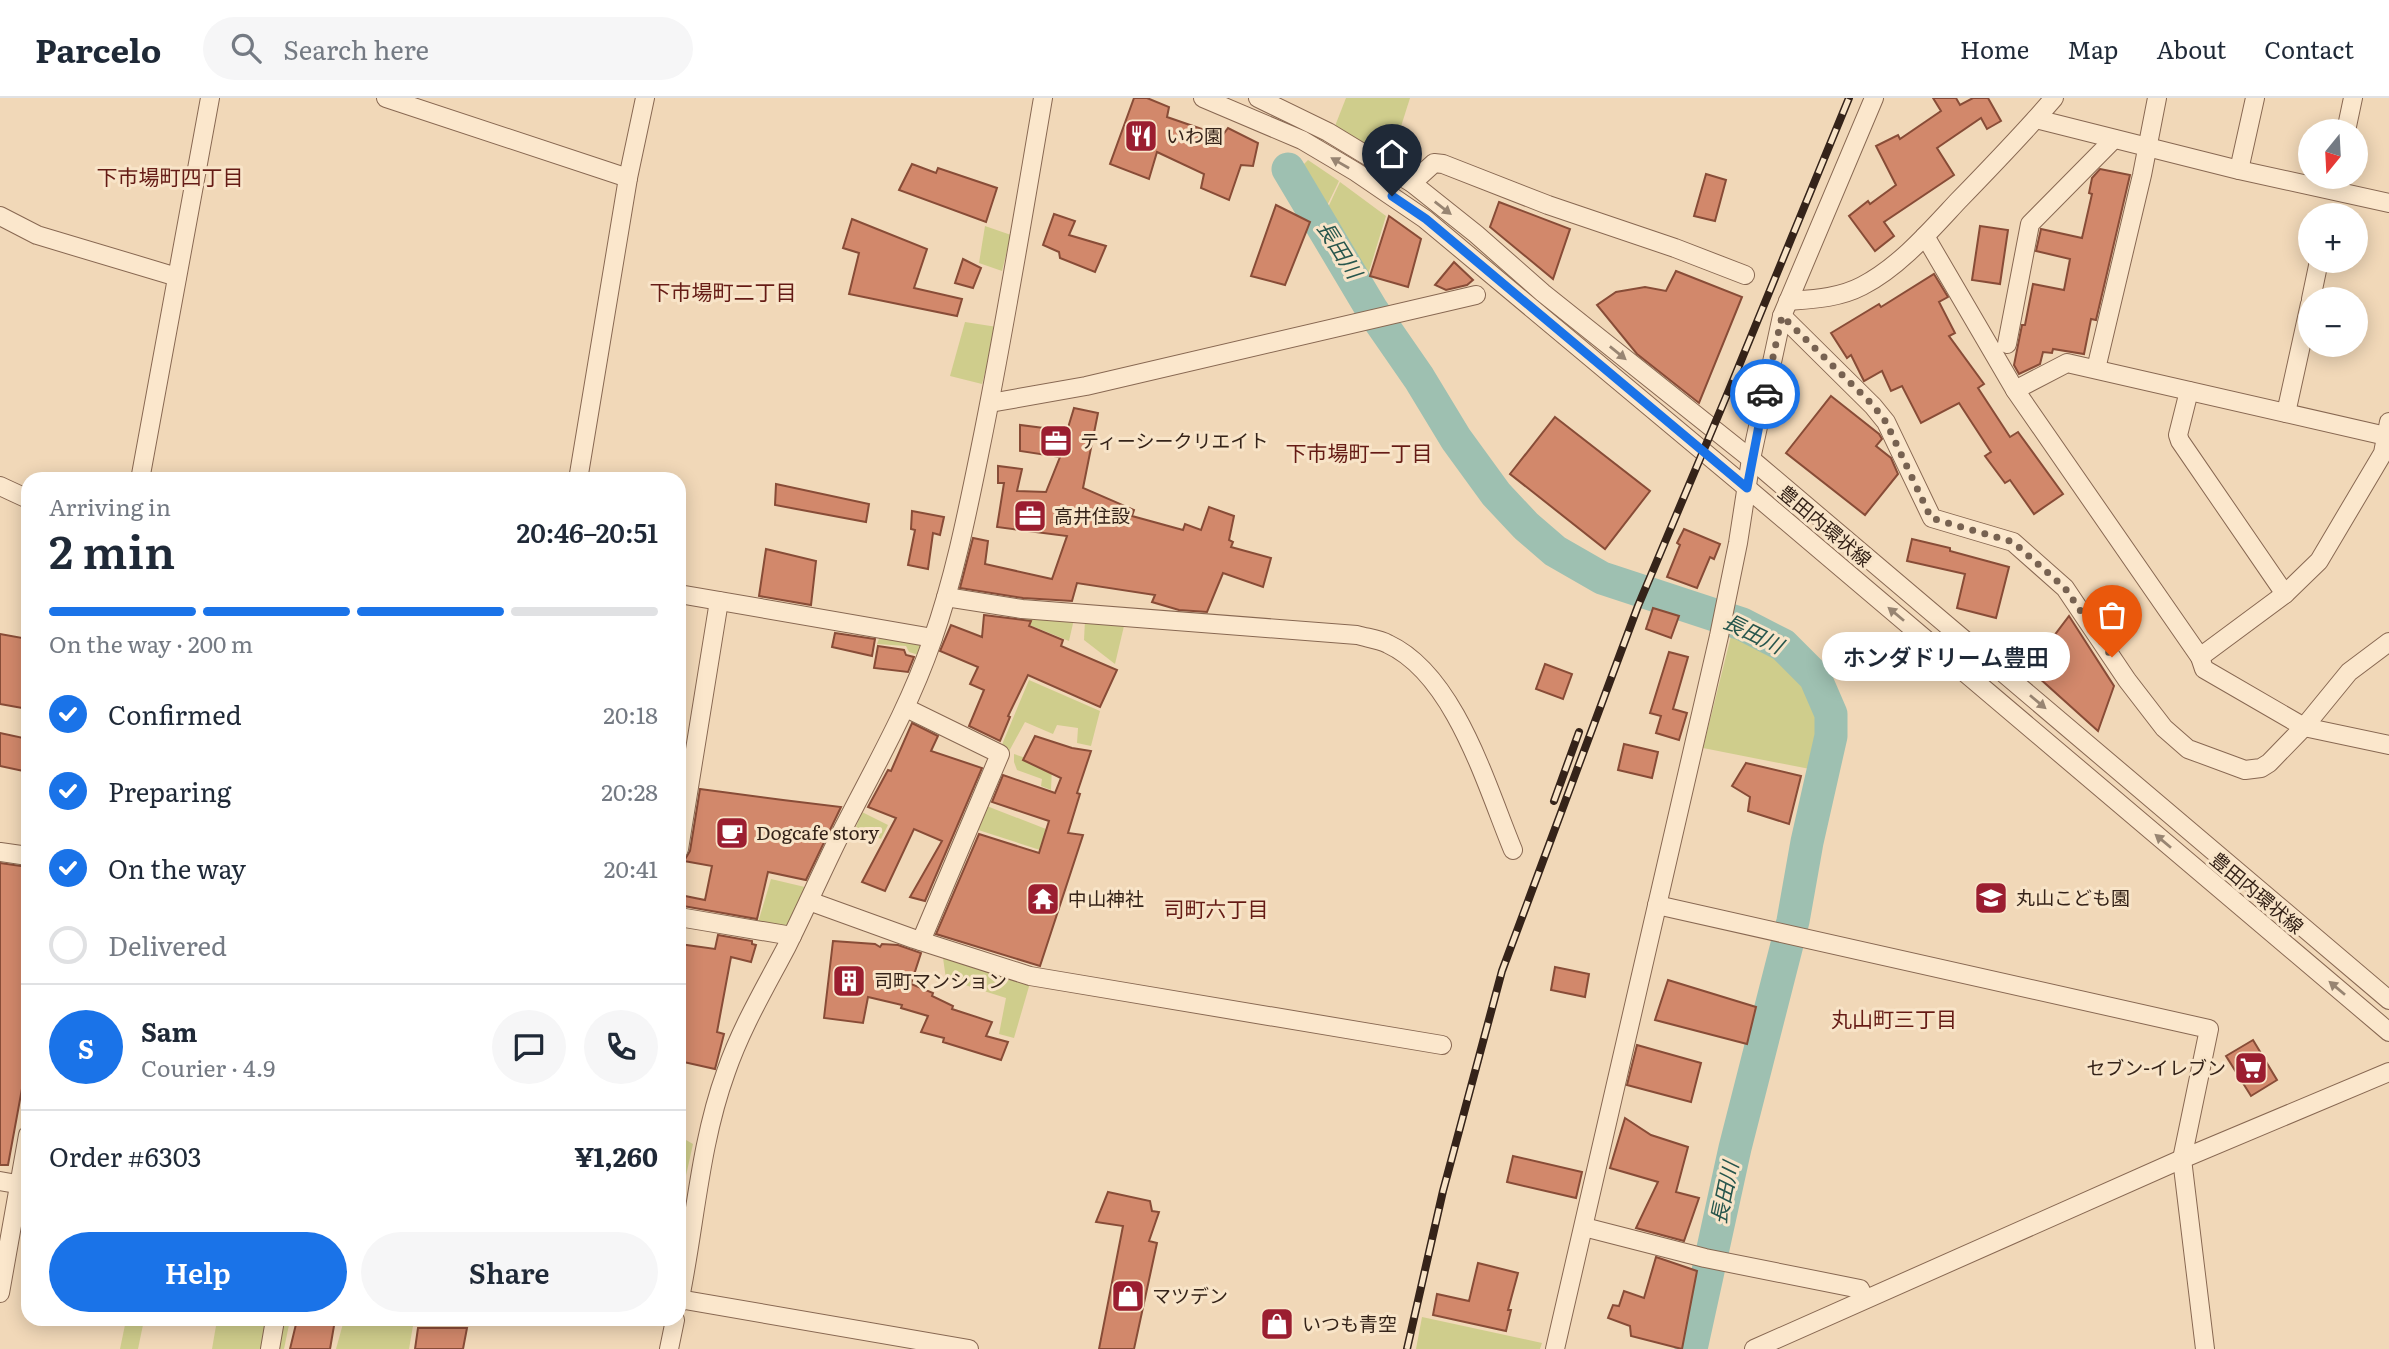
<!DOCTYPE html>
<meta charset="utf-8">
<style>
body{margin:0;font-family:Literata,"Noto Sans JP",serif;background:#f6f6f7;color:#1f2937;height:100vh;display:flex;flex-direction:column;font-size:26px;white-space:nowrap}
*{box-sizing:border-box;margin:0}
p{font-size:23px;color:#747a83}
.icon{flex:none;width:38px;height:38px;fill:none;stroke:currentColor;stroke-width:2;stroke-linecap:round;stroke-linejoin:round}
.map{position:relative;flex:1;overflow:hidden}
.side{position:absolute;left:21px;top:374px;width:665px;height:854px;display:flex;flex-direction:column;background:#fff;border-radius:21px;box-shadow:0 4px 18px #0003}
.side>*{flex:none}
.needle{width:46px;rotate:198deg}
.fabs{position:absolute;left:2298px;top:21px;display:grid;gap:14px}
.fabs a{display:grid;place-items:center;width:70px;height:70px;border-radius:50%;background:#fff;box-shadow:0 4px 18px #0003;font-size:35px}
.pin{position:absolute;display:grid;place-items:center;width:60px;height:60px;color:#fff;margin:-72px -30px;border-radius:50% 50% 50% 0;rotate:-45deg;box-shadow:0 0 7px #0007}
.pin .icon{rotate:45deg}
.courier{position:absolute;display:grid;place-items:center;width:70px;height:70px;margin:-35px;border:5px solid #1a73e8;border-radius:50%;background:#fff;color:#222;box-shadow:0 2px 9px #0007}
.bubble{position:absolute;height:49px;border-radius:24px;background:#fff;box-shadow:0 4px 18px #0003;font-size:23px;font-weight:600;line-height:49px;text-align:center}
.overview em{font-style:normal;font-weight:600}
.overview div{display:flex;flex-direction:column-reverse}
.overview{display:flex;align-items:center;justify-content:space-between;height:119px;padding:0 28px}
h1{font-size:46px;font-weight:600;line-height:52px}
.bar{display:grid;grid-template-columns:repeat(4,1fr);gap:10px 7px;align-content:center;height:84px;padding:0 28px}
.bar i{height:9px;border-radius:5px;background:#e0e1e3}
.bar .selected{background:#1a73e8}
.bar p{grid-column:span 4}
.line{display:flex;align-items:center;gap:18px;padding:0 28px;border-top:2px solid #e0e1e3}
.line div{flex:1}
.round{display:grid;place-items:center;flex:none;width:74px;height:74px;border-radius:37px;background:#f6f6f7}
ol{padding:0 28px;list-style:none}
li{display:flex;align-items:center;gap:21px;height:77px}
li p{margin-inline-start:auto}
li .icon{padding:7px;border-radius:50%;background:#1a73e8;color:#fff;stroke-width:4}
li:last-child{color:#747a83}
li i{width:38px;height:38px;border:4px solid #e0e1e3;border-radius:50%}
.button{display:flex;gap:14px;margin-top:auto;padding:14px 28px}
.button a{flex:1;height:80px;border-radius:42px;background:#1a73e8;color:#fff;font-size:28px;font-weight:600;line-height:80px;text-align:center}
.button a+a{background:#f6f6f7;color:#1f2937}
header{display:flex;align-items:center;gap:42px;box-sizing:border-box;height:98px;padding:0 35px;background:#fff;border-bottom:2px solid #e0e1e3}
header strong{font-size:33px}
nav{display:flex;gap:38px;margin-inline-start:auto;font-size:24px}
.search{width:490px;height:63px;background:#f6f6f7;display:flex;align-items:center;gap:18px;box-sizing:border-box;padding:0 24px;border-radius:38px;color:#747a83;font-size:26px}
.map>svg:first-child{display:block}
</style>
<header>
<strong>Parcelo</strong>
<div class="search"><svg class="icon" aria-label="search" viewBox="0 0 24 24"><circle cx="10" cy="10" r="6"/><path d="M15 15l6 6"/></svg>Search here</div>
<nav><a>Home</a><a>Map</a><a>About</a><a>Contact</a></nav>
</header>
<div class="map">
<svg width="2389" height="1251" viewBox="0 0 2389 1251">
<rect width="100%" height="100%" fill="#f1d8b8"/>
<g fill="#cfcd8c">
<polygon points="1346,0 1410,0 1391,60 1335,28"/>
<polygon points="1308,62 1339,83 1323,116 1297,73"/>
<polygon points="1340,84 1386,118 1367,180 1323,120"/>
<polygon points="985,128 1011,137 1002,173 979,165"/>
<polygon points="965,224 997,229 982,286 950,278"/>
<polygon points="1023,516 1074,521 1069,543 1022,524"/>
<polygon points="1085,522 1124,528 1115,566 1084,542"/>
<polygon points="1732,534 1777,554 1809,591 1824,622 1815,672 1703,650"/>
<polygon points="880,538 926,546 922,558 909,554 906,548 877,546"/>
<polygon points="1029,582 1100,613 1091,648 1077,645 1078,630 1057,627 1053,636 1025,624 1007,657 1001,649"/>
<polygon points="1014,656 1052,669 1051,692 1041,688 1042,681 1017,672 1014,664"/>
<polygon points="979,705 1046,731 1040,752 969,729"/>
<polygon points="862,714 888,727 881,741 856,729"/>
<polygon points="771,781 809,790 787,833 757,828"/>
<polygon points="943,860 1030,885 1014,940 999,936 1006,900 946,881"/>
<polygon points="679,1038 693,1046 679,1109"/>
<polygon points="1422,1219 1542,1245 1540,1251 1416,1251"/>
<polygon points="126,1222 144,1222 138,1251 120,1251"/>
<polygon points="217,1222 290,1222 284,1251 212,1251"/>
<polygon points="344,1222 414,1222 409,1251 336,1251"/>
</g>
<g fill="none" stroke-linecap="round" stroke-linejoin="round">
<polyline stroke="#9ec0b1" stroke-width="33" points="1288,71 1372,212 1419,280 1456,341 1496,396 1526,428 1555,453 1602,480 1742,526 1783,547 1815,579 1831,616 1831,638 1807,744 1793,823 1735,1050 1691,1251"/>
</g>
<g fill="#d2886b" stroke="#884c37" stroke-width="2">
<polygon points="1134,0 1147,0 1169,9 1167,19 1222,38 1228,30 1258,45 1253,68 1241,67 1229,102 1201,90 1204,76 1157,54 1149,81 1110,66"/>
<polygon points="1933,0 1956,0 1960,7 1973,0 1988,0 2001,23 1987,31 1981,20 1937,50 1954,77 1884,124 1894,138 1875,153 1849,118 1868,103 1870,106 1896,87 1876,48 1898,37 1900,41 1941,13"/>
<polygon points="912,66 936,75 938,70 997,90 986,124 899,92"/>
<polygon points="2100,71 2130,77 2096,222 2091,221 2084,256 2053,251 2052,255 2043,254 2040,266 2019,276 2014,267 2022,227 2025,227 2033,186 2064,192 2070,161 2036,153 2041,131 2082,140 2092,96 2089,95 2092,80"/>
<polygon points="1706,76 1726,82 1715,123 1694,118"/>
<polygon points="1499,104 1570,131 1553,181 1490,129"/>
<polygon points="1276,107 1310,124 1285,187 1251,178"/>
<polygon points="1054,116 1075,123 1069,137 1106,148 1095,174 1060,160 1059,154 1043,147"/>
<polygon points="1389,118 1421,141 1408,189 1370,178"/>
<polygon points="852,121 927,151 914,190 962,201 957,218 849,196 859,155 843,150"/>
<polygon points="1980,128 2008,132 2000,186 1972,182"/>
<polygon points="963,161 981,170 973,190 955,185"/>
<polygon points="1454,164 1473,182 1467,187 1446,192 1435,187"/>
<polygon points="1676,173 1742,199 1699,305 1637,256 1597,207 1616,194 1645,189 1666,193"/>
<polygon points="1934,176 1948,199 1939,204 1955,235 1949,238 1984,286 1978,290 2010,339 2018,334 2063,396 2034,416 2010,382 2005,385 1985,358 1991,354 1959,305 1921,325 1902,288 1891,293 1882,273 1864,283 1851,257 1847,260 1831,235 1879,206 1881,209"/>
<polygon points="1831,298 1879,336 1882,341 1876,348 1891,360 1898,376 1865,417 1786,355"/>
<polygon points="1074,310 1098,315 1083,390 1134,412 1132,418 1183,432 1185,426 1201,432 1209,409 1234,418 1229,442 1233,444 1231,449 1271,460 1263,489 1223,475 1207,514 1179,512 1152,504 1155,497 1077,485 1072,503 1023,500 960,490 973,440 988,443 985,466 1052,481 1067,438 997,429 1004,385 998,385 998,368 1022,371 1017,393 1046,394 1060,359 1020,353 1020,327 1067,333"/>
<polygon points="1555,319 1650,393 1605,451 1510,376"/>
<polygon points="776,386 869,406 866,424 775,407"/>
<polygon points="912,413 944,419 940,437 933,435 928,471 908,467 915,432 911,431"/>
<polygon points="1684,431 1720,446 1714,461 1710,459 1697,490 1667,479 1680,447 1677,445"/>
<polygon points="1912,441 1950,450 1950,453 2009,469 1996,520 1957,510 1965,476 1907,463"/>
<polygon points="766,451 816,463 811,507 759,498"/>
<polygon points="1653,510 1679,518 1671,540 1646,531"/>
<polygon points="984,517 1031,523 1029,528 1063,542 1061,548 1117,572 1100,609 1028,577 1008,618 1010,619 1000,643 969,628 984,592 970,586 978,569 940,553 951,527 982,539"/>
<polygon points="2069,518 2114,588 2098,633 2029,571"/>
<polygon points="835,535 875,541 872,558 832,549"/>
<polygon points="0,536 28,541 28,611 0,606"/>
<polygon points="878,548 904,552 906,557 914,559 908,574 874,570"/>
<polygon points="1669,554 1688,559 1673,611 1687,615 1679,642 1656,635 1661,618 1650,615"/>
<polygon points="1545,566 1572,576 1563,601 1536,591"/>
<polygon points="912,625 938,638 931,653 982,670 925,803 910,799 942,743 914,731 885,793 862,784 896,720 868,709 888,672 891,673"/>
<polygon points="0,635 28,641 28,674 0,668"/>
<polygon points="1035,638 1072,650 1091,653 1077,695 1080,696 1068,735 1083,737 1040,868 936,836 979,736 1039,755 1049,723 992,704 1003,677 1055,695 1061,680 1023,662"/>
<polygon points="1624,646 1658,654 1652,680 1618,672"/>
<polygon points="1746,665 1801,678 1789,726 1748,713 1750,699 1732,688"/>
<polygon points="700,691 783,702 841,709 806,782 768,774 757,821 683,808 685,798 705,802 712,768 684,763 690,753"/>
<polygon points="0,765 28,769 28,958 8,1067 0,1067"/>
<polygon points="718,837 752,843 752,846 756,847 751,864 731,859 717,934 724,936 715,971 679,963 679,846 715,851"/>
<polygon points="833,843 875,846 880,849 882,846 898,847 921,855 911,886 933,895 932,898 953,908 952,911 992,924 986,938 1008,944 1001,962 943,944 944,940 921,934 928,918 901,910 902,907 868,899 863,925 824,920"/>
<polygon points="1555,869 1589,876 1585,899 1551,892"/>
<polygon points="1668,882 1756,909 1747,946 1655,922"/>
<polygon points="2253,942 2277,982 2251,998 2226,958"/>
<polygon points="1637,947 1701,965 1691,1004 1627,987"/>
<polygon points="1625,1020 1651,1037 1688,1049 1676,1094 1699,1100 1684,1143 1636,1130 1658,1084 1610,1070"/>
<polygon points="1513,1058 1582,1074 1576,1100 1507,1084"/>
<polygon points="1108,1094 1150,1103 1152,1113 1159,1114 1149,1143 1157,1145 1134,1251 1099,1251 1123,1128 1096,1124"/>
<polygon points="1656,1159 1697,1173 1682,1251 1631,1238 1630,1228 1608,1220 1613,1207 1619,1208 1624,1193 1644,1200"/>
<polygon points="1478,1165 1518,1175 1508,1212 1511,1212 1506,1233 1433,1217 1437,1196 1469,1203"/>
<polygon points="297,1222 335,1222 330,1251 290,1251"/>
<polygon points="418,1230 467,1230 463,1251 415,1251"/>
</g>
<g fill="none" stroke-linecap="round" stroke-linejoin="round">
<defs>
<g id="minor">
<polyline points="386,0 628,80"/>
<polyline points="1203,0 1302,42 1356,74 1425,121 1747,390 2389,934"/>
<polyline points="1258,0 1328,34 1412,85 1476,136 1543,195 1751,361 2389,902"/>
<polyline points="2036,21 2239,72 2389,105"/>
<polyline points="2346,33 2353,0"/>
<polyline points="2239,72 2255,0"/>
<polyline points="1412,85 1434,65 1443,66 1548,107 1675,150 1745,177"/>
<polyline points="0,118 37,137 177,179"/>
<polyline points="1925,138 2015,292 2200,559 2285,496 2319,463 2383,355 2389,324"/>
<polyline points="2311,201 2319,163"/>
<path d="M1788,203C1814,201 1839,200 1862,188C1899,169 1930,133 1958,103C1991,69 2024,35 2054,0"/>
<polyline points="1782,218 1873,308 1886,324 1932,420 2013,444 2065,490 2127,582 2164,630 2188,651 2245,672 2261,670 2269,665 2304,629 2349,574 2389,544"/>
<polyline points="2007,246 2030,126 2114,41"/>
<polyline points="2096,271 2142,77 2157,0"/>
<polyline points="2015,292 2067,265 2386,338"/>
<polyline points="2189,293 2178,337 2180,343 2285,496"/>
<polyline points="990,305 1086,288 1476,197"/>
<polyline points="2286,315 2310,206"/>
<polyline points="140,382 210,0"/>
<polyline points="578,382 628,80 645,0"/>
<polyline points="0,388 28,401"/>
<polyline points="679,496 933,540"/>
<path d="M946,499L1022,511L1357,537C1367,540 1379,541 1388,546C1455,577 1486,687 1513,752"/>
<polyline points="2200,559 2204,571 2304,629 2389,647"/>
<polyline points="906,610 1000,656 921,843"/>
<polyline points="679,751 719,503"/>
<polyline points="0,754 28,758"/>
<polyline points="809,803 914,841 1030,878 1442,947"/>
<polyline points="1657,807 2209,931 2182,1061 2205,1251"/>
<polyline points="679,819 792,838"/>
<polyline points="0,1083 28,1088"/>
<polyline points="1584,1129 1705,1160 1860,1191 1865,1201"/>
<polyline points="0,1195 28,1037"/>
<polyline points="679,1201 969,1251"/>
<path d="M679,1205C695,1129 699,1048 726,974C741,930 765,890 787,848C806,810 823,771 842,733C874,670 909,610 932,543C954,481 967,416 980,352C1004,235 1023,117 1043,0"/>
<polyline points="270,1251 275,1222"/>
<polyline points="669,1251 675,1222"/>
<polyline points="1555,1251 1719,538 1738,445 1751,361 1782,218 1874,0"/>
<polyline points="1754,1251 2182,1061 2389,974"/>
</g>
</defs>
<use href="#minor" stroke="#886852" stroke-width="20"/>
<use href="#minor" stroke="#fbe7cc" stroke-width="18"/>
<defs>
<g id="rail">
<polyline points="1554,703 1579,634"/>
<polyline points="1407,1251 1443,1093 1502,873 1638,508 1729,292 1849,0"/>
</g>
</defs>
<use href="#rail" stroke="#352319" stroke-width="8"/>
<use href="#rail" stroke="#f8e4c8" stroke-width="5" stroke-dasharray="16" stroke-linecap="butt"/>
</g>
<defs><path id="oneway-solid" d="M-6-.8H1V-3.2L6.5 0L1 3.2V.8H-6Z" transform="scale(1.75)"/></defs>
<g fill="#988572">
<use href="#oneway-solid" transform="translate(1340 65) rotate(-150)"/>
<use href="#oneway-solid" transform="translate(1443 110) rotate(38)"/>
<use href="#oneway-solid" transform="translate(1618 255) rotate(39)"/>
<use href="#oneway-solid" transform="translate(1896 516) rotate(-140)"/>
<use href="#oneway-solid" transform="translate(2038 604) rotate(40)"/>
<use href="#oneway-solid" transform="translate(2163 743) rotate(-140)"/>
<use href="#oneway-solid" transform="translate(2337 890) rotate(-140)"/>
</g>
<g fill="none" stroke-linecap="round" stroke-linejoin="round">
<polyline stroke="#776251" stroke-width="7" stroke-dasharray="0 12.6" points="1765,296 1782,218 1873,307 1886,324 1931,420 2013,444 2065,490 2112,559"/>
<polyline stroke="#1a73e8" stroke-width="9" points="1392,98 1426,121 1747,390 1765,296"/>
</g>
<defs>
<symbol id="restaurant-square" viewBox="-11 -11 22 22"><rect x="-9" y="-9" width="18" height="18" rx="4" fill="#9b1e30" stroke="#f8e4c8"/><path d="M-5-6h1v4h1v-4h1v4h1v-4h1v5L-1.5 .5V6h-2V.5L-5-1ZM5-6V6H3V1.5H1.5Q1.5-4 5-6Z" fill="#fff"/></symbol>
<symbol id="office-square" viewBox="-11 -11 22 22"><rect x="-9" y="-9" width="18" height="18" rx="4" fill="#9b1e30" stroke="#f8e4c8"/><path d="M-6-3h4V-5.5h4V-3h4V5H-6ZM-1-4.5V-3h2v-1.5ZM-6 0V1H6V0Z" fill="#fff"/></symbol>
<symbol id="cafe-square" viewBox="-11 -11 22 22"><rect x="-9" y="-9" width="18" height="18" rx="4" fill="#9b1e30" stroke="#f8e4c8"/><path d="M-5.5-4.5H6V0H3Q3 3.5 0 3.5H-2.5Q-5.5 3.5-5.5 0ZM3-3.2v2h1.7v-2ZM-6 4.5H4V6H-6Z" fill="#fff"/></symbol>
<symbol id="school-square" viewBox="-11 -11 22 22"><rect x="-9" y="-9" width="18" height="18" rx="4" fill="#9b1e30" stroke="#f8e4c8"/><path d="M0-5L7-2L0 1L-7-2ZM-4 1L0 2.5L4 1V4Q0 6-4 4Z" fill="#fff"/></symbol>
<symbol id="temple-square" viewBox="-11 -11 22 22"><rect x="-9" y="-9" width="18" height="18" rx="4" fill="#9b1e30" stroke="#f8e4c8"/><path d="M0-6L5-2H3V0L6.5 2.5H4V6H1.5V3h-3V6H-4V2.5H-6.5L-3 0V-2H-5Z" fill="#fff"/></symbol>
<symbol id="building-square" viewBox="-11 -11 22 22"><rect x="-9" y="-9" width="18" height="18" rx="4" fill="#9b1e30" stroke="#f8e4c8"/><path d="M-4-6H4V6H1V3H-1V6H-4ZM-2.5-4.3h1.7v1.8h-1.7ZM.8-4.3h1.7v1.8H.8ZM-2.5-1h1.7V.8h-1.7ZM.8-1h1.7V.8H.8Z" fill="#fff"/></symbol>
<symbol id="supermarket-square" viewBox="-11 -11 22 22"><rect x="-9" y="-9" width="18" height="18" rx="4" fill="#9b1e30" stroke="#f8e4c8"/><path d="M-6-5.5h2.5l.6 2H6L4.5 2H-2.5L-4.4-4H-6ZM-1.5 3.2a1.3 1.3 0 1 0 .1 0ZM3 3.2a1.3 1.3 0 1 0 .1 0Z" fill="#fff"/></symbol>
<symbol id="shop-square" viewBox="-11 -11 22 22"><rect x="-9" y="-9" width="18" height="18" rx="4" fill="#9b1e30" stroke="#f8e4c8"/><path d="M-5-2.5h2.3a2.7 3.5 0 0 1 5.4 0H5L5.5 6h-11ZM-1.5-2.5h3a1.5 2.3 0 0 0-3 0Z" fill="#fff"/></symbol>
</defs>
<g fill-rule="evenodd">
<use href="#restaurant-square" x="1122" y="19" width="38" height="38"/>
<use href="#office-square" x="1037" y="324" width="38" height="38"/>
<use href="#office-square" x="1011" y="399" width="38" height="38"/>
<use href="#cafe-square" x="713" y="716" width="38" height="38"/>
<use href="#school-square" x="1972" y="781" width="38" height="38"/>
<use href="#temple-square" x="1024" y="782" width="38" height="38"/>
<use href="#building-square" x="830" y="864" width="38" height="38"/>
<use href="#supermarket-square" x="2232" y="951" width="38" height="38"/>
<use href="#shop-square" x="1109" y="1179" width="38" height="38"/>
<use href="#shop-square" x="1258" y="1207" width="38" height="38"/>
</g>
<g text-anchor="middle" stroke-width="6" stroke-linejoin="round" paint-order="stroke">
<g font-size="19" fill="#352319" stroke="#f8e4c8" text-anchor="start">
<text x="1166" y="45">いわ園</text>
<text x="1080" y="350">ティーシークリエイト</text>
<text x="1054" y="425">高井住設</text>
<text x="756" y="742">Dogcafe story</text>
<text x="2016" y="807">丸山こども園</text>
<text x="1068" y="808">中山神社</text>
<text x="874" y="890">司町マンション</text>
<text x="2226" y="977" text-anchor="end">セブン-イレブン</text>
<text x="1152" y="1205">マツデン</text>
<text x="1302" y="1233">いつも青空</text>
</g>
<g font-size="19" fill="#352319" stroke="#f8e4c8">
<text transform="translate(1825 428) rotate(40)" y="7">豊田内環状線</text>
<text transform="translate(2257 795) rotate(40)" y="7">豊田内環状線</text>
</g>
<g font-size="21" fill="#651b15" stroke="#f8e4c8">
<text x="170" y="87">下市場町四丁目</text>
<text x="723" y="202">下市場町二丁目</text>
<text x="1359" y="363">下市場町一丁目</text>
<text x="1216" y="819">司町六丁目</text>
<text x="1894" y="929">丸山町三丁目</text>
</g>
<g font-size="21" font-style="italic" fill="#27564d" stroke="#f8e4c8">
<text transform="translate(1339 152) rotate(58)" y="7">長田川</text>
<text transform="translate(1753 536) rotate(26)" y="7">長田川</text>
<text transform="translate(1725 1095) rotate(-78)" y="7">長田川</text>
</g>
</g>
</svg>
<div class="fabs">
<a><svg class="needle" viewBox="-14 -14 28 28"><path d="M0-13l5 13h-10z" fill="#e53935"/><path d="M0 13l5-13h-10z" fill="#747a83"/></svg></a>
<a>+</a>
<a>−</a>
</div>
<div class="pin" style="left:2112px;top:559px;background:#ea580c"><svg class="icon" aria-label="bag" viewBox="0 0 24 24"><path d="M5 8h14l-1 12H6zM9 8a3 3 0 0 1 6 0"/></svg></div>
<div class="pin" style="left:1392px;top:98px;background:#1f2937"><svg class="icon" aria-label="home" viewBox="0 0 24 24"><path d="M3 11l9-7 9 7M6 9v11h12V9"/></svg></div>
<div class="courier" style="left:1765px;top:296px"><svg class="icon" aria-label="car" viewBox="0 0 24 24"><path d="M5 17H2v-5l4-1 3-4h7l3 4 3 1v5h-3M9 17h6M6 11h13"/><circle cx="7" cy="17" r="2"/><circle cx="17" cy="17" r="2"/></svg></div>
<div class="bubble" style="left:1822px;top:534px;width:248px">ホンダドリーム豊田</div>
<section class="side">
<div class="overview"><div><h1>2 min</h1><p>Arriving in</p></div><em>20:46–20:51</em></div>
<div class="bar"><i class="selected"></i><i class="selected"></i><i class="selected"></i><i></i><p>On the way · 200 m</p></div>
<ol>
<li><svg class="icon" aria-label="check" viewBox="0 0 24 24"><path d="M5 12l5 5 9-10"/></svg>Confirmed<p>20:18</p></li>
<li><svg class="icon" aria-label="check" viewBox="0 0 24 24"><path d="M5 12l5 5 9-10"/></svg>Preparing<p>20:28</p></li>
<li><svg class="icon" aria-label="check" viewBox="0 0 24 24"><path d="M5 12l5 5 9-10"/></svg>On the way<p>20:41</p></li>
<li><i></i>Delivered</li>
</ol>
<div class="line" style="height:126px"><b class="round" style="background:#1a73e8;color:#fff">S</b><div><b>Sam</b><p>Courier · 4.9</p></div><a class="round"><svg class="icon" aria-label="chat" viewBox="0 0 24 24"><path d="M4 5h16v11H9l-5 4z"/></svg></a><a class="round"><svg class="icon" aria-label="phone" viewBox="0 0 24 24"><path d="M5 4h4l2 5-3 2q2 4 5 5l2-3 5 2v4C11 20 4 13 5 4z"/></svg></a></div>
<div class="line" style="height:91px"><div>Order #6303</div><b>¥1,260</b></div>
<div class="button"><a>Help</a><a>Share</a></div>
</section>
</div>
